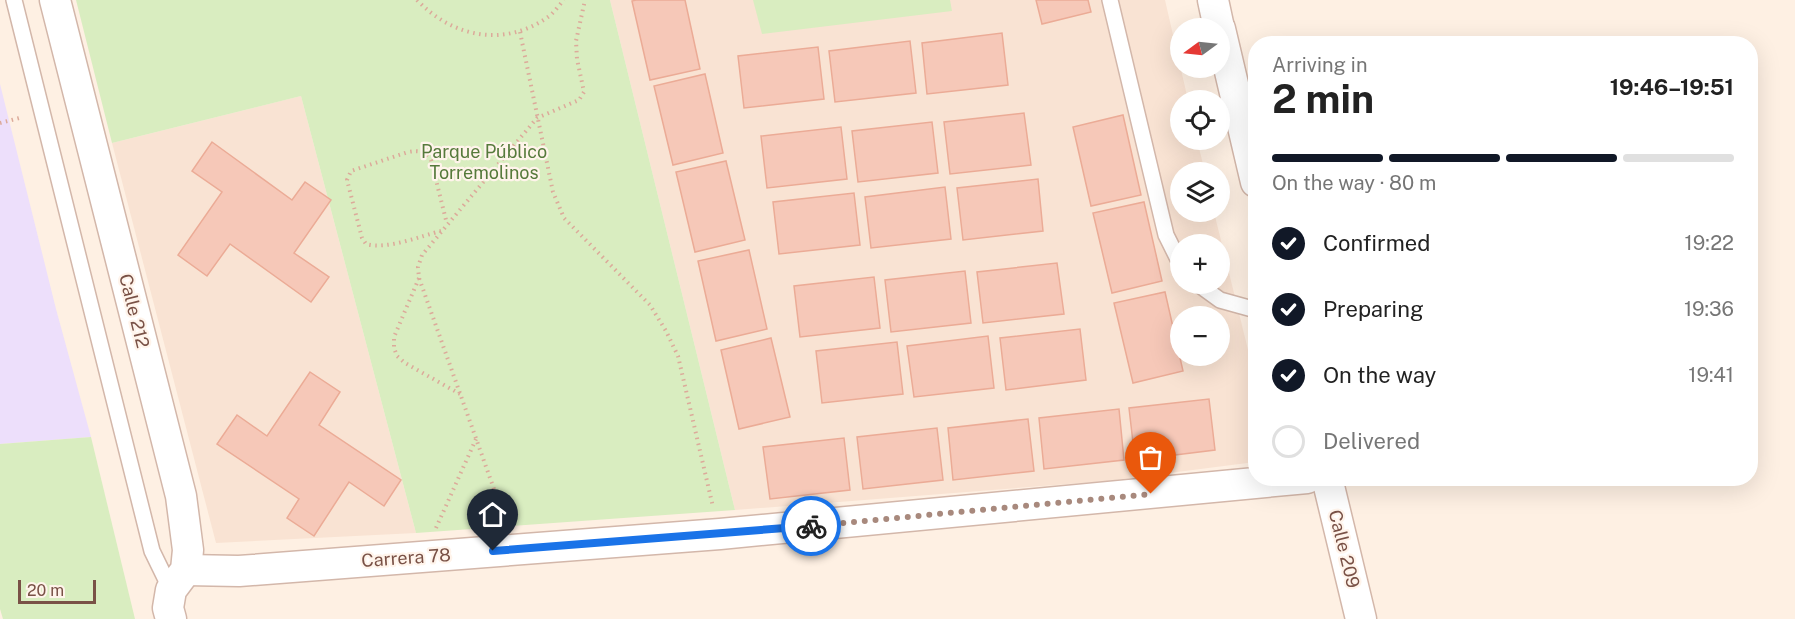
<!DOCTYPE html>
<meta charset="utf-8">
<style>
body{margin:0;font-family:"Public Sans",sans-serif;background:#f2f2f2;color:#222;height:100vh;display:flex;flex-direction:column;font-size:22px;white-space:nowrap}
*{box-sizing:border-box;margin:0}
p{font-size:20px;color:#767676}
.icon{flex:none;width:33px;height:33px;fill:none;stroke:currentColor;stroke-width:2;stroke-linecap:round;stroke-linejoin:round}
.map{position:relative;flex:1;overflow:hidden}
.side{position:absolute;left:1248px;top:36px;width:510px;height:450px;display:flex;flex-direction:column;background:#fff;border-radius:24px;box-shadow:0 6px 24px #0002}
.side>*{flex:none}
.needle{width:39px;rotate:255deg}
.tools{position:absolute;left:1170px;top:18px;display:grid;gap:12px}
.tools a{display:grid;place-items:center;width:60px;height:60px;border-radius:50%;background:#fff;box-shadow:0 6px 24px #0002;font-size:30px}
.scale{position:absolute;left:18px;bottom:15px;width:78px;box-sizing:border-box;padding-left:6px;border:3px solid #795146;border-top:0;font-size:16px;line-height:21px;white-space:nowrap;color:#795146;-webkit-text-stroke:4px #fff4eb;paint-order:stroke}
.pin{position:absolute;display:grid;place-items:center;width:51px;height:51px;color:#fff;margin:-62px -26px;border-radius:50% 50% 50% 0;rotate:-45deg;box-shadow:0 0 6px #0007}
.pin .icon{rotate:45deg}
.courier{position:absolute;display:grid;place-items:center;width:60px;height:60px;margin:-30px;border:4px solid #1a73e8;border-radius:50%;background:#fff;color:#222;box-shadow:0 2px 8px #0007}
.summary em{font-style:normal;font-weight:700}
.summary div{display:flex;flex-direction:column-reverse}
.summary{display:flex;align-items:center;justify-content:space-between;height:102px;padding:0 24px}
h1{font-size:39px;font-weight:700;line-height:45px}
.bar{display:grid;grid-template-columns:repeat(4,1fr);gap:9px 6px;align-content:center;height:72px;padding:0 24px}
.bar i{height:8px;border-radius:4px;background:#e0e0e0}
.bar .selected{background:#111827}
.bar p{grid-column:span 4}
ol{padding:0 24px;list-style:none}
li{display:flex;align-items:center;gap:18px;height:66px}
li p{margin-inline-start:auto}
li .icon{padding:6px;border-radius:50%;background:#111827;color:#fff;stroke-width:4}
li:last-child{color:#767676}
li i{width:33px;height:33px;border:3px solid #e0e0e0;border-radius:50%}
.map>svg:first-child{display:block}
</style>
<div class="map">
<svg width="1795" height="619" viewBox="0 0 1795 619">
<rect width="100%" height="100%" fill="#fef0e3"/>
<g fill="#f9e3d3" fill-rule="evenodd">
<path d="M610,0H1165L1188,100H1180V140H1197L1205,172H1180V212H1214L1255,378V462L1107,481L735,510ZM1180,244H1220V284H1180ZM1180,316H1220V356H1180Z"/>
<polygon points="301,96 416,533 216,543 112,143"/>
</g>
<polygon fill="#eddffb" points="0,84 56,309 91,437 0,444"/>
<g fill="#d9edc0">
<polygon points="76,0 610,0 735,510 416,533 301,96 112,143"/>
<polygon points="753,0 950,0 952,11 762,34"/>
<polygon points="91,437 135,619 3,619 0,609 0,444"/>
</g>
<g fill="#f6c8b8" stroke="#ebab96" stroke-width="1.5">
<polygon points="636,0 685,0 700,69 650,80 632,1"/>
<polygon points="1036,0 1088,0 1091,12 1042,24"/>
<polygon points="1002,33 1008,85 927,94 922,43"/>
<polygon points="910,41 916,93 835,102 829,51"/>
<polygon points="818,47 824,99 744,108 738,56"/>
<polygon points="705,74 723,153 673,165 654,86"/>
<polygon points="1024,113 1031,165 950,174 944,122"/>
<polygon points="1123,115 1141,195 1091,206 1073,127"/>
<polygon points="932,122 938,173 858,182 852,131"/>
<polygon points="841,127 847,179 767,188 761,136"/>
<polygon points="212,142 292,200 305,182 331,200 294,253 329,277 311,302 230,244 207,276 178,255 222,192 192,171"/>
<polygon points="726,161 745,240 695,252 676,172"/>
<polygon points="1038,179 1043,231 963,240 957,188"/>
<polygon points="945,187 951,239 871,248 865,197"/>
<polygon points="854,193 860,245 779,254 773,202"/>
<polygon points="1144,202 1162,281 1112,293 1093,213"/>
<polygon points="749,250 767,329 716,341 698,261"/>
<polygon points="1057,263 1064,314 983,323 977,272"/>
<polygon points="965,271 971,323 891,332 885,280"/>
<polygon points="874,277 880,328 800,337 794,286"/>
<polygon points="1165,292 1183,371 1133,383 1114,303"/>
<polygon points="1080,329 1086,380 1006,390 1000,338"/>
<polygon points="988,336 994,388 914,397 907,346"/>
<polygon points="771,338 790,417 739,429 721,350"/>
<polygon points="897,342 903,394 822,403 816,351"/>
<polygon points="310,372 340,392 319,425 401,480 384,506 349,482 314,536 287,518 299,499 217,444 237,415 267,436"/>
<polygon points="1209,399 1215,450 1135,460 1129,408"/>
<polygon points="1119,409 1124,460 1044,469 1039,418"/>
<polygon points="1028,419 1034,471 953,480 948,428"/>
<polygon points="937,428 943,480 863,489 857,437"/>
<polygon points="844,438 850,490 770,499 763,447"/>
</g>
<g fill="none" stroke-linecap="round" stroke-linejoin="round">
<defs>
<g id="service">
<polyline points="14,0 152,551 171,590"/>
<polyline points="1110,0 1166,235 1180,263"/>
<polyline points="1198,284 1220,300 1256,310"/>
</g>
<g id="minor">
<polyline points="55,0 181,496 188,550 186,570 171,590 168,608 171,619"/>
<polyline points="1213,0 1219,28"/>
<polyline points="1220,29 1256,182"/>
<polyline points="1327,478 1361,619"/>
<polyline points="186,570 239,571 720,534 1307,478"/>
</g>
</defs>
<use href="#service" stroke="#d3b7aa" stroke-width="18"/>
<use href="#minor" stroke="#d3b7aa" stroke-width="33"/>
<g stroke="#dcaa9a" stroke-width="4" stroke-dasharray="1.5 4.5" stroke-linecap="butt">
<path d="M417,0C452,37 504,48 548,17C554,13 559,5 564,0"/>
<polyline points="520,32 553,192 564,218 650,305 666,331 678,356 713,507"/>
<polyline points="0,123 23,117"/>
<path d="M441,231C421,236 387,250 366,244L362,238L347,180L351,171L408,152C419,150 424,151 431,160L447,224"/>
<polyline points="419,278 394,337 394,348 397,356 405,363 460,394"/>
<polyline points="506,523 419,278 418,267 422,255 537,118 579,100 584,92 577,59 576,41 585,0"/>
<polyline points="436,528 476,439"/>
</g>
<use href="#service" stroke="#fff" stroke-width="15"/>
<use href="#minor" stroke="#fff" stroke-width="30"/>
</g>
<g fill="none" stroke-linecap="round" stroke-linejoin="round">
<polyline stroke="#a8897d" stroke-width="6" stroke-dasharray="0 10.8" points="811,526 1151,494"/>
<polyline stroke="#1a73e8" stroke-width="8" points="493,551 811,526"/>
</g>
<g text-anchor="middle" stroke-width="4.5" stroke-linejoin="round" paint-order="stroke">
<g font-size="18" fill="#567a3b" stroke="#fff4eb">
<text x="484" y="158">Parque Público<tspan x="484" dy="21">Torremolinos</tspan></text>
</g>
<g font-size="18" fill="#795146" stroke="#fff4eb">
<text transform="translate(134 311) rotate(76)" y="6">Calle 212</text>
<text transform="translate(1344 549) rotate(76)" y="6">Calle 209</text>
<text transform="translate(406 558) rotate(-4)" y="6">Carrera 78</text>
</g>
</g>
</svg>
<div class="tools">
<a><svg class="needle" viewBox="-14 -14 28 28"><path d="M0-13l5 13h-10z" fill="#e53935"/><path d="M0 13l5-13h-10z" fill="#767676"/></svg></a>
<a><svg class="icon" aria-label="locate" viewBox="0 0 24 24"><circle cx="12" cy="12" r="6"/><path d="M12 2v4M12 18v4M2 12h4M18 12h4"/></svg></a>
<a><svg class="icon" aria-label="layers" viewBox="0 0 24 24"><path d="M12 4l9 5-9 5-9-5zM3 14l9 5 9-5"/></svg></a>
<a>+</a>
<a>−</a>
</div>
<div class="scale">20 m</div>
<div class="pin" style="left:1151px;top:494px;background:#ea580c"><svg class="icon" aria-label="bag" viewBox="0 0 24 24"><path d="M5 8h14l-1 12H6zM9 8a3 3 0 0 1 6 0"/></svg></div>
<div class="pin" style="left:493px;top:551px;background:#1f2937"><svg class="icon" aria-label="home" viewBox="0 0 24 24"><path d="M3 11l9-7 9 7M6 9v11h12V9"/></svg></div>
<div class="courier" style="left:811px;top:526px"><svg class="icon" aria-label="bike" viewBox="0 0 24 24"><circle cx="6" cy="16" r="4"/><circle cx="18" cy="16" r="4"/><path d="M6 16l4-8h5l3 8M10 8l3 8H6M13 5h3"/></svg></div>
<section class="side">
<div class="summary"><div><h1>2 min</h1><p>Arriving in</p></div><em>19:46–19:51</em></div>
<div class="bar"><i class="selected"></i><i class="selected"></i><i class="selected"></i><i></i><p>On the way · 80 m</p></div>
<ol>
<li><svg class="icon" aria-label="check" viewBox="0 0 24 24"><path d="M5 12l5 5 9-10"/></svg>Confirmed<p>19:22</p></li>
<li><svg class="icon" aria-label="check" viewBox="0 0 24 24"><path d="M5 12l5 5 9-10"/></svg>Preparing<p>19:36</p></li>
<li><svg class="icon" aria-label="check" viewBox="0 0 24 24"><path d="M5 12l5 5 9-10"/></svg>On the way<p>19:41</p></li>
<li><i></i>Delivered</li>
</ol>
</section>
</div>
